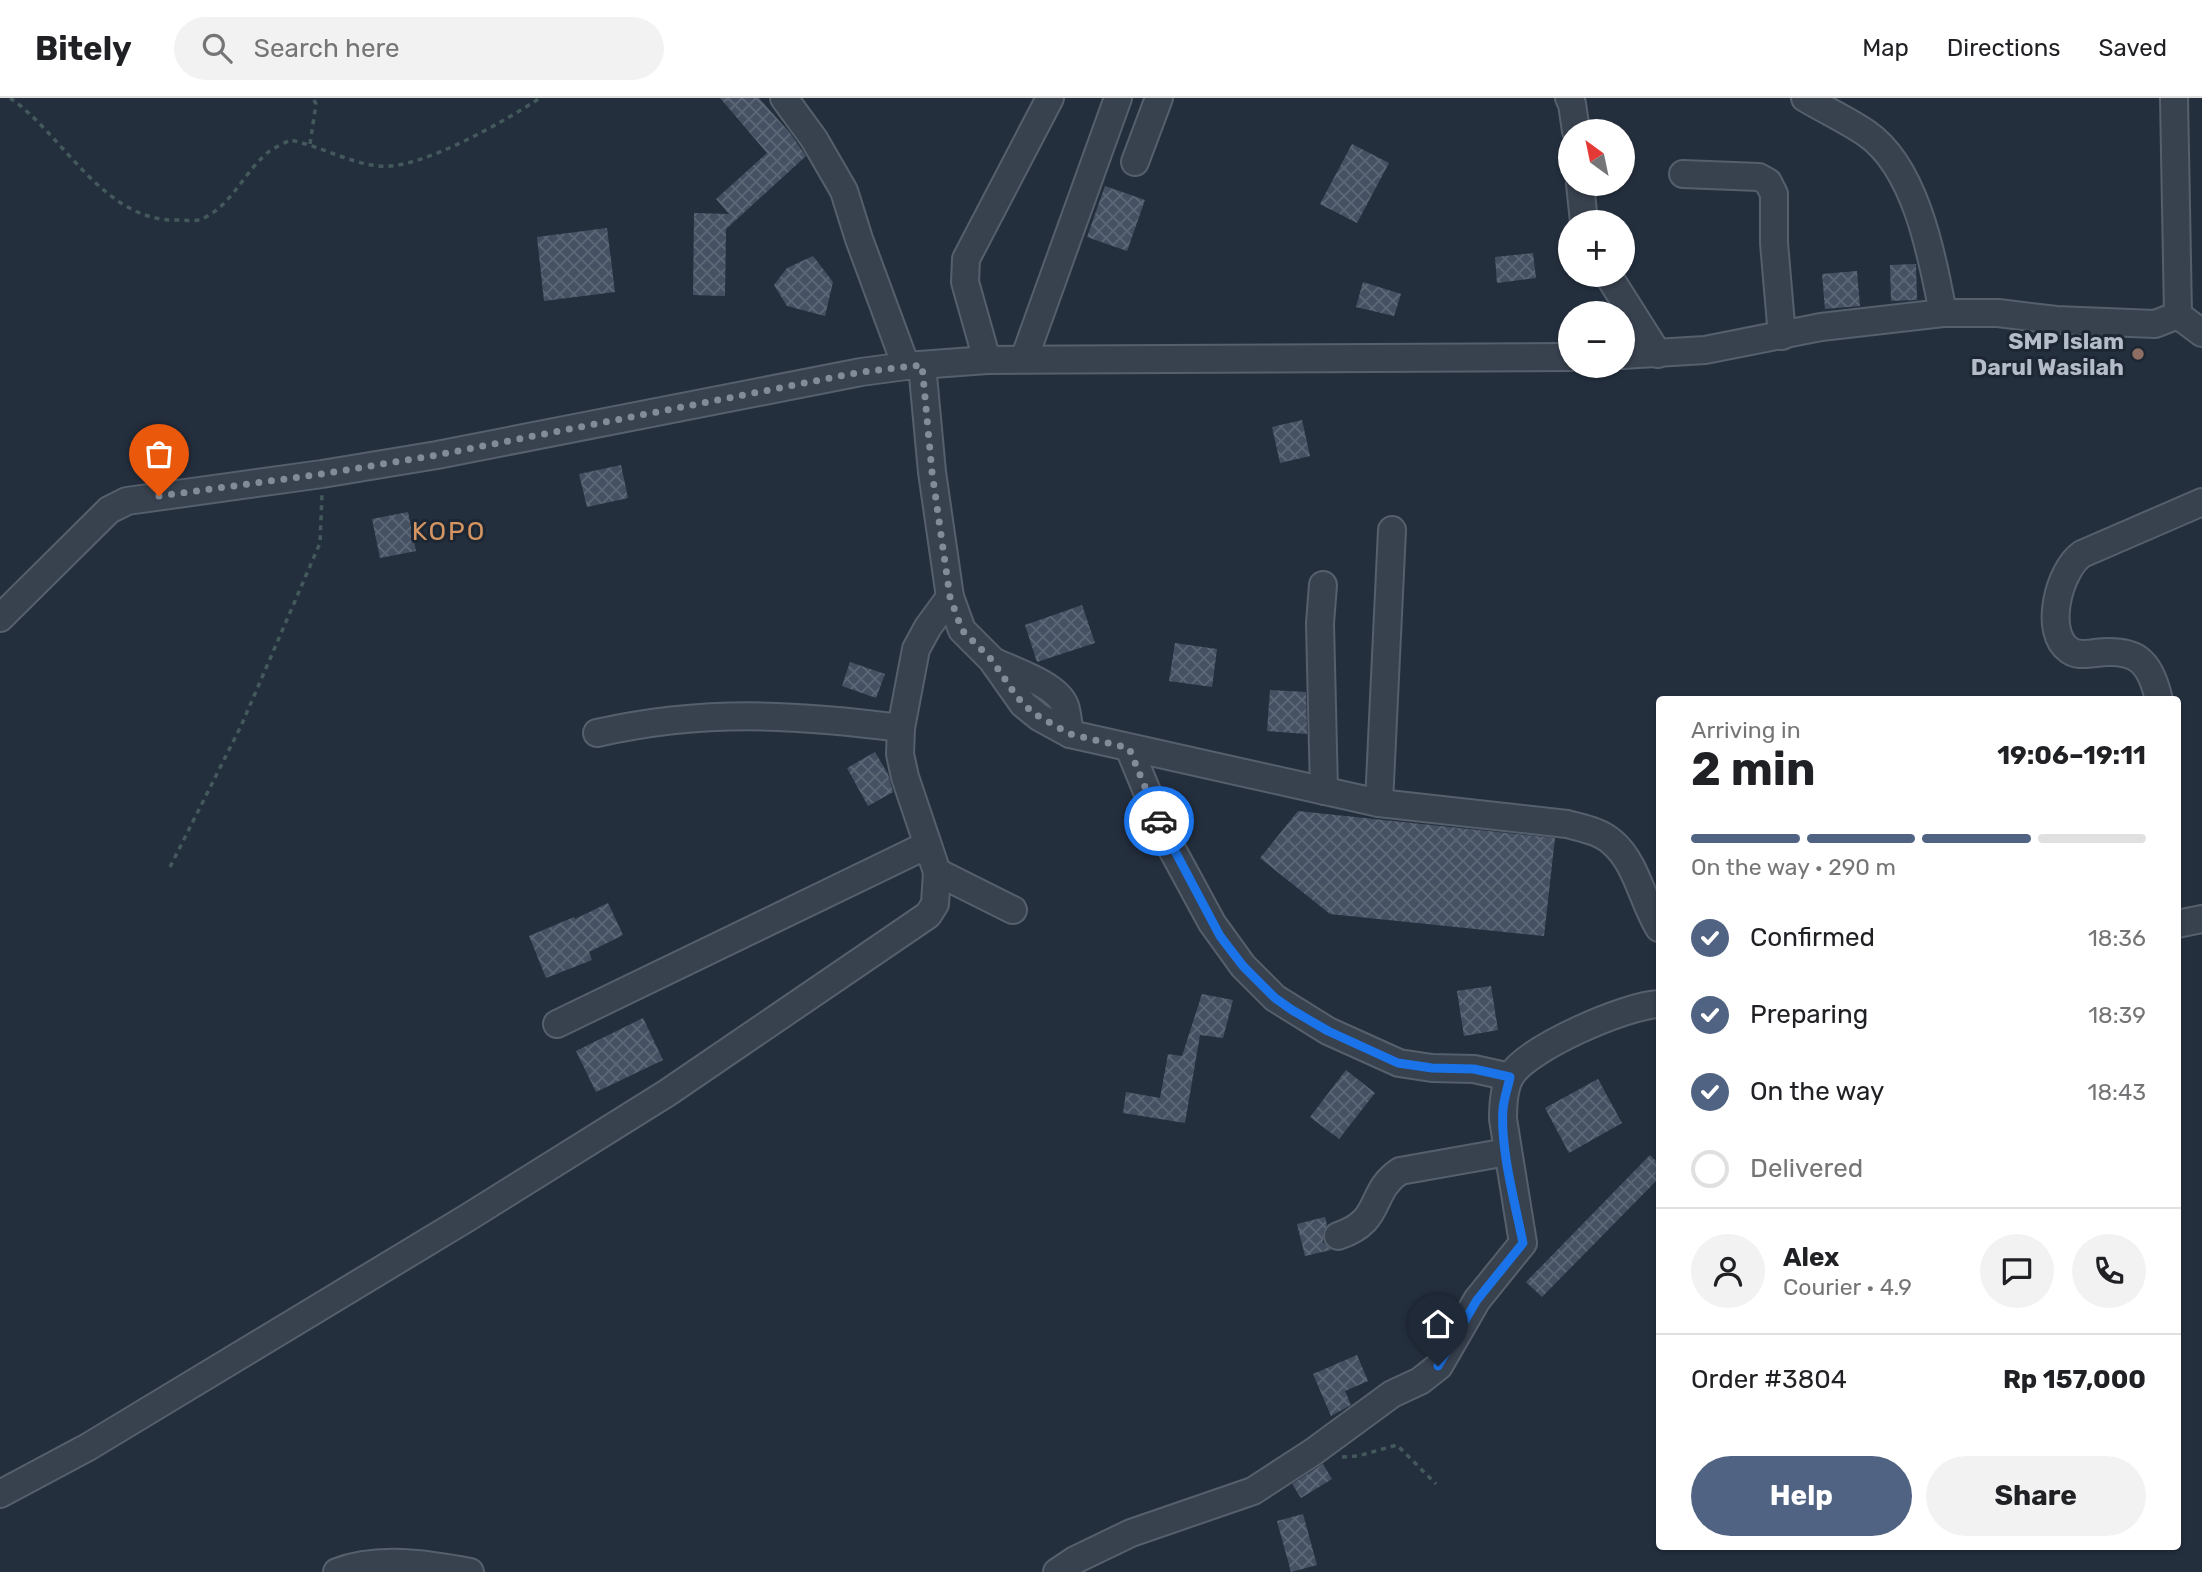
<!DOCTYPE html>
<meta charset="utf-8">
<style>
body{margin:0;font-family:Rubik,sans-serif;background:#f2f2f2;color:#202124;height:100vh;display:flex;flex-direction:column;font-size:26px;white-space:nowrap}
*{box-sizing:border-box;margin:0}
p{font-size:23px;color:#757577}
.icon{flex:none;width:38px;height:38px;fill:none;stroke:currentColor;stroke-width:2;stroke-linecap:round;stroke-linejoin:round}
.map{position:relative;flex:1;overflow:hidden}
.details{position:absolute;left:1656px;top:598px;width:525px;height:854px;display:flex;flex-direction:column;background:#fff;border-radius:7px;box-shadow:0 2px 5px #0004}
.details>*{flex:none}
.needle{width:46px;rotate:327deg}
.fabs{position:absolute;left:1558px;top:21px;display:grid;gap:14px}
.fabs a{display:grid;place-items:center;width:77px;height:77px;border-radius:50%;background:#fff;box-shadow:0 2px 5px #0004;font-size:35px}
.pin{position:absolute;display:grid;place-items:center;width:60px;height:60px;color:#fff;margin:-72px -30px;border-radius:50% 50% 50% 0;rotate:-45deg;box-shadow:0 0 7px #0007}
.pin .icon{rotate:45deg}
.courier{position:absolute;display:grid;place-items:center;width:70px;height:70px;margin:-35px;border:5px solid #1a73e8;border-radius:50%;background:#fff;color:#222;box-shadow:0 2px 9px #0007}
.head em{font-style:normal;font-weight:700}
.head div{display:flex;flex-direction:column-reverse}
.head{display:flex;align-items:center;justify-content:space-between;height:119px;padding:0 35px}
h1{font-size:46px;font-weight:700;line-height:52px}
.bar{display:grid;grid-template-columns:repeat(4,1fr);gap:10px 7px;align-content:center;height:84px;padding:0 35px}
.bar i{height:9px;border-radius:5px;background:#e0e0e0}
.bar .selected{background:#506383}
.bar p{grid-column:span 4}
.line{display:flex;align-items:center;gap:18px;padding:0 35px;border-top:2px solid #e0e0e0}
.line div{flex:1}
.round{display:grid;place-items:center;flex:none;width:74px;height:74px;border-radius:37px;background:#f2f2f2}
ol{padding:0 35px;list-style:none}
li{display:flex;align-items:center;gap:21px;height:77px}
li p{margin-inline-start:auto}
li .icon{padding:7px;border-radius:50%;background:#506383;color:#fff;stroke-width:4}
li:last-child{color:#757577}
li i{width:38px;height:38px;border:4px solid #e0e0e0;border-radius:50%}
.primary-button{display:flex;gap:14px;margin-top:auto;padding:14px 35px}
.primary-button a{flex:1;height:80px;border-radius:42px;background:#506383;color:#fff;font-size:28px;font-weight:700;line-height:80px;text-align:center}
.primary-button a+a{background:#f2f2f2;color:#202124}
header{display:flex;align-items:center;gap:42px;box-sizing:border-box;height:98px;padding:0 35px;background:#fff;border-bottom:2px solid #e0e0e0}
header strong{font-size:33px}
nav{display:flex;gap:38px;margin-inline-start:auto;font-size:24px}
.search{width:490px;height:63px;background:#f2f2f2;display:flex;align-items:center;gap:18px;box-sizing:border-box;padding:0 24px;border-radius:38px;color:#757577;font-size:26px}
.map>svg:first-child{display:block}
</style>
<header>
<strong>Bitely</strong>
<div class="search"><svg class="icon" aria-label="search" viewBox="0 0 24 24"><circle cx="10" cy="10" r="6"/><path d="M15 15l6 6"/></svg>Search here</div>
<nav><a>Map</a><a>Directions</a><a>Saved</a></nav>
</header>
<div class="map">
<svg width="2202" height="1474" viewBox="0 0 2202 1474">
<defs>
<pattern id="building-cross-hatch" width="8" height="8" patternUnits="userSpaceOnUse" patternTransform="scale(1.75)"><rect width="8" height="8" fill="#455162"/><path d="M0 0l8 8M0 8l8-8" fill="none" stroke="#5d6877"/></pattern>
</defs>
<rect width="100%" height="100%" fill="#242f3e"/>
<g fill="url(#building-cross-hatch)">
<polygon points="720,0 759,0 790,35 806,58 726,131 725,198 693,197 694,115 729,116 716,101 767,55"/>
<polygon points="1352,46 1389,65 1357,125 1320,106"/>
<polygon points="1105,88 1145,102 1127,153 1087,139"/>
<polygon points="607,130 615,194 544,203 537,139"/>
<polygon points="1533,155 1536,180 1497,185 1495,159"/>
<polygon points="813,158 833,184 825,218 787,208 774,187 787,170"/>
<polygon points="1916,166 1917,202 1891,203 1890,167"/>
<polygon points="1857,173 1860,208 1825,211 1822,176"/>
<polygon points="1363,184 1401,196 1394,218 1356,209"/>
<polygon points="1302,322 1310,358 1280,365 1272,329"/>
<polygon points="621,367 628,400 587,409 579,376"/>
<polygon points="408,414 416,453 380,460 372,421"/>
<polygon points="1082,507 1095,545 1037,564 1025,527"/>
<polygon points="1175,545 1217,551 1212,589 1169,583"/>
<polygon points="850,564 885,576 876,600 842,588"/>
<polygon points="1270,592 1306,594 1307,636 1267,633"/>
<polygon points="875,654 888,676 893,694 868,708 847,670"/>
<polygon points="1298,713 1555,740 1544,838 1330,816 1260,760"/>
<polygon points="608,805 623,837 589,854 592,862 546,880 529,838 574,819 575,821"/>
<polygon points="1491,888 1498,932 1464,938 1457,893"/>
<polygon points="1202,896 1233,902 1223,940 1200,937 1185,1025 1123,1015 1126,994 1160,1000 1168,956 1182,958"/>
<polygon points="643,920 663,962 596,994 576,953"/>
<polygon points="1346,972 1375,995 1339,1041 1310,1019"/>
<polygon points="1598,981 1622,1025 1569,1055 1545,1010"/>
<polygon points="1650,1057 1659,1066 1659,1080 1542,1199 1526,1184"/>
<polygon points="1325,1119 1327,1127 1323,1135 1323,1144 1331,1152 1305,1158 1297,1126"/>
<polygon points="1357,1257 1368,1283 1345,1293 1351,1307 1331,1318 1313,1276"/>
<polygon points="1323,1366 1332,1381 1301,1400 1292,1386"/>
<polygon points="1303,1416 1317,1467 1291,1474 1277,1423"/>
</g>
<g fill="none" stroke-linecap="round" stroke-linejoin="round">
<defs>
<g id="minor">
<polyline points="784,0 814,41 844,93 859,141 906,268"/>
<polyline points="1569,0 1572,6 1576,33"/>
<path d="M1805,0C1825,12 1847,22 1866,35C1916,69 1932,158 1943,215"/>
<polyline points="2174,0 2178,217"/>
<polyline points="1135,64 1159,0"/>
<polyline points="1683,76 1759,79 1768,84 1774,96 1774,145 1782,238"/>
<polyline points="1580,86 1584,124"/>
<polyline points="1608,177 1658,256"/>
<polyline points="1622,257 1705,252 1821,229 1943,215 1998,215 2056,222 2155,226 2178,217 2202,235"/>
<polyline points="1024,261 1118,0"/>
<polyline points="987,262 965,184 966,161 1050,0"/>
<path d="M922,267L932,374L950,499L962,532L992,562L1023,606L1039,619L1070,636L1379,705L1567,726C1582,730 1600,733 1612,744C1637,765 1642,803 1659,830"/>
<polyline points="1323,487 1320,525 1324,693"/>
<polyline points="0,520 109,412 127,403 322,376 437,357 861,274 906,268 987,262 1570,259"/>
<path d="M995,564C1014,573 1058,587 1065,608C1068,617 1068,627 1070,636"/>
<path d="M2159,602C2150,562 2136,550 2095,555C2086,556 2077,558 2069,552C2043,534 2059,472 2082,456L2202,404"/>
<path d="M597,635C703,611 794,616 901,630"/>
<polyline points="1129,650 1167,742 1212,825 1243,868 1275,900 1328,933 1399,965 1432,970 1474,971 1510,979"/>
<polyline points="1379,705 1392,432"/>
<polyline points="937,774 1013,812"/>
<polyline points="2177,826 2202,821"/>
<polyline points="557,926 927,747"/>
<path d="M1338,1138C1384,1123 1368,1094 1400,1073L1507,1054"/>
<polyline points="0,1396 88,1349 467,1120 667,995 928,817 935,806 937,774 905,679 900,656 901,630 916,551 928,529 950,499"/>
<path d="M337,1474C378,1458 428,1466 470,1474"/>
<path d="M1057,1474L1075,1462L1131,1435L1253,1393L1313,1354L1392,1296L1420,1283L1439,1268L1477,1202L1523,1145L1503,1021C1503,1008 1504,990 1510,979C1526,950 1627,907 1659,906"/>
</g>
</defs>
<use href="#minor" stroke="#565f6c" stroke-width="30"/>
<g stroke="#44595c" stroke-width="3.5" stroke-dasharray="5 5" stroke-linecap="butt">
<path d="M10,0C63,36 104,125 178,122C185,122 197,124 204,120C232,106 244,75 267,55C273,50 283,46 290,42C320,48 347,64 378,68C419,73 505,23 540,0"/>
<polyline points="310,46 316,6 313,0"/>
<polyline points="170,769 241,628 320,445 322,396"/>
<polyline points="1342,1359 1358,1358 1397,1347 1436,1386"/>
</g>
<use href="#minor" stroke="#38414e" stroke-width="26"/>
</g>
<g fill="none" stroke-linecap="round" stroke-linejoin="round">
<polyline stroke="#828b98" stroke-width="7" stroke-dasharray="0 12.6" points="159,398 322,376 437,357 861,274 922,267 932,374 950,499 962,532 992,562 1017,599 1033,615 1070,636 1129,650 1159,723"/>
<path stroke="#1a73e8" stroke-width="9" d="M1159,723L1220,838L1243,868L1275,900L1292,912L1328,933L1398,965L1432,970L1474,971L1510,979C1508,989 1504,1000 1503,1011C1500,1050 1515,1105 1523,1145L1477,1202L1438,1268"/>
</g>
<circle fill="#8d6e63" stroke="#1d2633" stroke-width="2.5" cx="2138" cy="256" r="7"/>
<g text-anchor="middle" stroke-width="6" stroke-linejoin="round" paint-order="stroke">
<g font-size="23" font-weight="bold" fill="#b4bcc9" stroke="#1d2633" text-anchor="end">
<text x="2124" y="251">SMP Islam<tspan x="2124" dy="26">Darul Wasilah</tspan></text>
</g>
<g font-size="26" letter-spacing="2" fill="#d59563" stroke="#1d2633">
<text x="449" y="442">KOPO</text>
</g>
</g>
</svg>
<div class="fabs">
<a><svg class="needle" viewBox="-14 -14 28 28"><path d="M0-13l5 13h-10z" fill="#e53935"/><path d="M0 13l5-13h-10z" fill="#757577"/></svg></a>
<a>+</a>
<a>−</a>
</div>
<div class="pin" style="left:159px;top:398px;background:#ea580c"><svg class="icon" aria-label="bag" viewBox="0 0 24 24"><path d="M5 8h14l-1 12H6zM9 8a3 3 0 0 1 6 0"/></svg></div>
<div class="pin" style="left:1438px;top:1268px;background:#1f2937"><svg class="icon" aria-label="home" viewBox="0 0 24 24"><path d="M3 11l9-7 9 7M6 9v11h12V9"/></svg></div>
<div class="courier" style="left:1159px;top:723px"><svg class="icon" aria-label="car" viewBox="0 0 24 24"><path d="M5 17H2v-5l4-1 3-4h7l3 4 3 1v5h-3M9 17h6M6 11h13"/><circle cx="7" cy="17" r="2"/><circle cx="17" cy="17" r="2"/></svg></div>
<section class="details">
<div class="head"><div><h1>2 min</h1><p>Arriving in</p></div><em>19:06–19:11</em></div>
<div class="bar"><i class="selected"></i><i class="selected"></i><i class="selected"></i><i></i><p>On the way · 290 m</p></div>
<ol>
<li><svg class="icon" aria-label="check" viewBox="0 0 24 24"><path d="M5 12l5 5 9-10"/></svg>Confirmed<p>18:36</p></li>
<li><svg class="icon" aria-label="check" viewBox="0 0 24 24"><path d="M5 12l5 5 9-10"/></svg>Preparing<p>18:39</p></li>
<li><svg class="icon" aria-label="check" viewBox="0 0 24 24"><path d="M5 12l5 5 9-10"/></svg>On the way<p>18:43</p></li>
<li><i></i>Delivered</li>
</ol>
<div class="line" style="height:126px"><a class="round"><svg class="icon" aria-label="person" viewBox="0 0 24 24"><circle cx="12" cy="8" r="4"/><path d="M4 21q1-7 8-7t8 7"/></svg></a><div><b>Alex</b><p>Courier · 4.9</p></div><a class="round"><svg class="icon" aria-label="chat" viewBox="0 0 24 24"><path d="M4 5h16v11H9l-5 4z"/></svg></a><a class="round"><svg class="icon" aria-label="phone" viewBox="0 0 24 24"><path d="M5 4h4l2 5-3 2q2 4 5 5l2-3 5 2v4C11 20 4 13 5 4z"/></svg></a></div>
<div class="line" style="height:91px"><div>Order #3804</div><b>Rp 157,000</b></div>
<div class="primary-button"><a>Help</a><a>Share</a></div>
</section>
</div>
